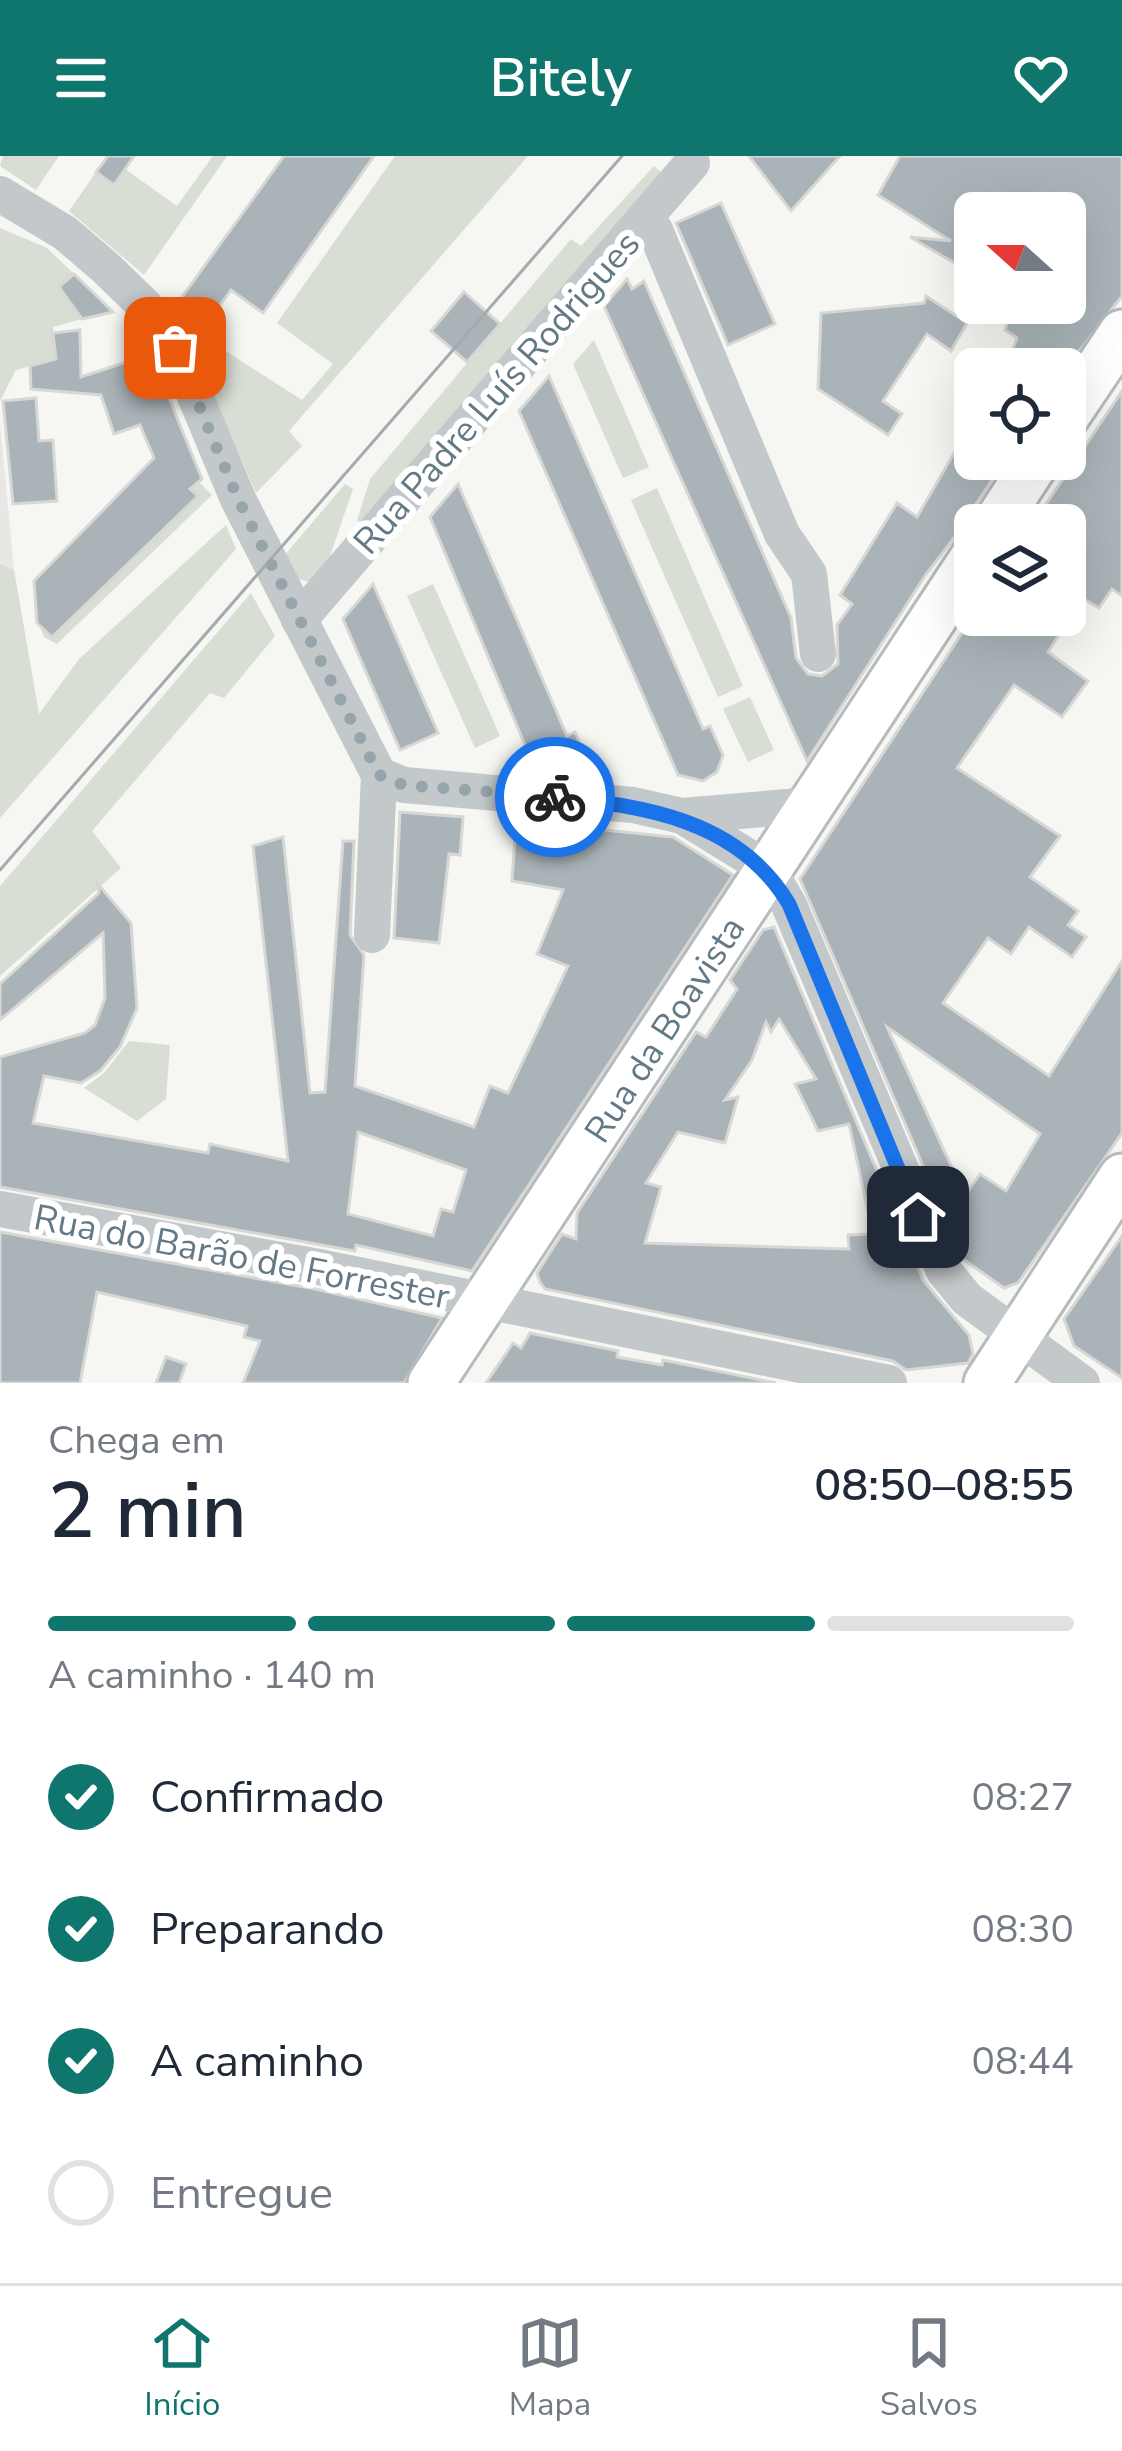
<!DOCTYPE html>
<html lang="pt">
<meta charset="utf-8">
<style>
body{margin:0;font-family:"Nunito Sans",sans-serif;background:#f6f6f7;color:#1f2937;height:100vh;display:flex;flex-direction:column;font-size:45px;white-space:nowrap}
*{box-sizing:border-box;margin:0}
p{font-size:39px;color:#747a83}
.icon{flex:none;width:66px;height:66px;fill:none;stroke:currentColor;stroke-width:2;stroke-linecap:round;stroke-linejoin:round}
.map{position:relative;height:1227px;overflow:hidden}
.panel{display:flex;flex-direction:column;background:#fff;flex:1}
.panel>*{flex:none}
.needle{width:78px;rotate:291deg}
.controls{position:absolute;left:954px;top:36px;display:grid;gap:24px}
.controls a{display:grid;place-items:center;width:132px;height:132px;border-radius:18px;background:#fff;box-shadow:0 12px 48px #0002;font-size:60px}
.pin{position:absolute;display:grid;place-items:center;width:102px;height:102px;color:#fff;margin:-51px;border-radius:24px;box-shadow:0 6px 18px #0006}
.courier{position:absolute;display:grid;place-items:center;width:120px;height:120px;margin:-60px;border:9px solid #1a73e8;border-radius:50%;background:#fff;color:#222;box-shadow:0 3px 15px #0007}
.summary em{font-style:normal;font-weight:600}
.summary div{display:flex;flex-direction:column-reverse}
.summary{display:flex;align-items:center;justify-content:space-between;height:204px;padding:0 48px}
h1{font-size:78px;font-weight:600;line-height:90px}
.bar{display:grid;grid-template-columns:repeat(4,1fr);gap:18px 12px;align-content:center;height:144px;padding:0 48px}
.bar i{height:15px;border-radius:9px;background:#e0e1e3}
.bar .active{background:#0f766e}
.bar p{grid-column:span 4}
ol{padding:0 48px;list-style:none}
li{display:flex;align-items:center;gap:36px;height:132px}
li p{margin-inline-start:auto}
li .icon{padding:12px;border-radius:50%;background:#0f766e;color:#fff;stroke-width:4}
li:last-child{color:#747a83}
li i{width:66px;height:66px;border:6px solid #e0e1e3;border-radius:50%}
header{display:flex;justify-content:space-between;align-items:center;height:156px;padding:0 48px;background:#0f766e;color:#fff;font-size:54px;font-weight:600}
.tab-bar{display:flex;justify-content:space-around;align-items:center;height:168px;border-top:3px solid #e0e1e3;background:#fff;font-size:33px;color:#747a83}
.tab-bar a{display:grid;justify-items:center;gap:6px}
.tab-bar .active{color:#0f766e}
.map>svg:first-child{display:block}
</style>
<header><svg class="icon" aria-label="menu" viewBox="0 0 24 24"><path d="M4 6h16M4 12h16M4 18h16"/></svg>Bitely<svg class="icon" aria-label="heart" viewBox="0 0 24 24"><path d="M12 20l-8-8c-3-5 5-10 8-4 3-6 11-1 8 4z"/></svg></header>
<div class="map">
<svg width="1122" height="1227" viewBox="0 0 1122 1227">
<rect width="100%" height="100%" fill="#f6f6f2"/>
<polygon fill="#e7e8e6" points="0,267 14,414 38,559 0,545"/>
<g fill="#d8ded3">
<polygon points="3,0 59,0 36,34 0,10"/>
<polygon points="213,0 227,0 144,119 69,55 96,16 114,29 125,13 177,50"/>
<polygon points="395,0 528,0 289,275 302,290 256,337 191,189 199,178 302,244 333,208 277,167"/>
<polygon points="654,10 663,18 367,366 357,365 370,323 571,83 581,90"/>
<polygon points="0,72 47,92 74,118 59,132 82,163 53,171 56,203 16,214 0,245"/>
<polygon points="594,184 649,311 623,322 573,208"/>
<polygon points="199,326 212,339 57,488 44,481 40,470 52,480 198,341 191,333"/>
<polygon points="345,328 353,333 329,403 309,426 295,422 284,400"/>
<polygon points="657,332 743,530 718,541 631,344"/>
<polygon points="226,369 236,393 0,662 0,408 14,414 39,558 79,503"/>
<polygon points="433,428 500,580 475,592 407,440"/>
<polygon points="251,437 275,480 224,542 210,537 92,675 121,712 0,820 0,730"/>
<polygon points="750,541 774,594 748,606 723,553"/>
<polygon points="129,885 170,889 166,943 137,965 84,932 104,917"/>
</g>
<g fill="#aab4b8" stroke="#d7d7d5" stroke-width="3" fill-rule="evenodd">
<polygon points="108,0 134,0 114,29 96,16"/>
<polygon points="284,0 374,0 263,157 231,134 195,183 174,152"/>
<polygon points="749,0 840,0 791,55"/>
<polygon points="900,0 1122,0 1122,140 1065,213 1005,213 1017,182 1005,174 1013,147 1065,147 1065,57 975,57 975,119 910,81 951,85 878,39"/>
<polygon points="721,47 775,168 728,189 676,67"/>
<polygon points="74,118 113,156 82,163 59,131"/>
<polygon points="627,123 632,133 644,125 791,462 796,502 808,518 822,520 838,508 837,469 852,448 840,439 897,347 917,361 975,261 975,303 1006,303 972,354 969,374 953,383 926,418 807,605 604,150"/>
<polygon points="464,136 500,168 467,206 431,175"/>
<polygon points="926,140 967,167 951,195 927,178 883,245 902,258 888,279 818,233 821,157 924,147"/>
<polygon points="80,174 81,221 151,198 202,323 190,333 198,340 52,481 37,467 34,425 154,302 140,269 114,278 101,239 31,233 30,210 56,203 53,177"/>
<polygon points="549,220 703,573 710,570 723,599 717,616 703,625 678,619 519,255"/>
<path d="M1122,235V440L1112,433L1099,452L1082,442L1048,496L1088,525L1062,561L1014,529L957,612L1060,680L1030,721L1078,755L1068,769L1086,781L1072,801L1029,771L1011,798L988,782L943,847L1049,920L1122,805V977L1018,1127L1004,1132L963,1103L800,723L974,459H1065V369H1032ZM887,871L1040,978L1006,1035L980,1018L965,1040Z"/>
<polygon points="36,242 39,285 53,284 57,345 13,348 3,245"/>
<polygon points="458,328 567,580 575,576 583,595 581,620 537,618 430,361"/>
<polygon points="373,428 438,577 400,594 343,463"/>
<polygon points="400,656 463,661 460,699 449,698 439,787 394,782"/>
<path d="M516,665L673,681L733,719L472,1115L356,1089L355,1095L0,1031V901L85,877L95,869L105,842L103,777L0,864V828L99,737L98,728L131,767L137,852L120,891L100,915L81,927L44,920L33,967L208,997L210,988L288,1005L253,690L283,681L310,937L325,936L343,685H354L350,779L364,799L355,930L474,971L490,930L508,937L568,810L537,798L563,734L512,725ZM358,976L466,1014L453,1056L441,1053L433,1080L348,1058Z"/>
<path d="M774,771L923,1124L969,1179L973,1198L968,1207L906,1214L893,1205L545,1133L540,1126L537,1117L562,1078L576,1083L577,1057L696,876L706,881L737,833L730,824L763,774ZM779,863L816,923L795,928L818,975L849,968L873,1078L848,1079L849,1093L645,1087L661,1031L646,1027L678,976L725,987L738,941L725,944L752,904L766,866L771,876Z"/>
<polygon points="0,1076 315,1133 442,1162 404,1227 243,1227 260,1185 244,1181 247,1170 97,1136 80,1227 0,1227"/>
<polygon points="1122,1080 1122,1222 1074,1190 1064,1163"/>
<polygon points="530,1177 618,1195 617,1201 662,1209 663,1204 776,1227 486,1227 513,1187 521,1192"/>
<polygon points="166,1201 186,1208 179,1227 156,1227"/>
</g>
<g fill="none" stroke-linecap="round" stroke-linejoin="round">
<defs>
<g id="major">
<polyline points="1065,262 1122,177"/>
<polyline points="995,369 1038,303"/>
<polyline points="431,1227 975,399"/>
<polyline points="987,1227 1122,1021"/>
</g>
</defs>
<use href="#major" stroke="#b6bbbe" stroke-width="51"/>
<g stroke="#c3c8cb" stroke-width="36">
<polyline points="0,38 65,77 106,112 145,150 175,192 238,343 379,619"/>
<polyline points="655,74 782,378 809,418 818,498"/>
<polyline points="299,464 692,7"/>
<polyline points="379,619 404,629 633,649 682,660 810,649"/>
<polyline points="682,660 768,713 789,749 944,1115 967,1143 1082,1227"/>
<polyline points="372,779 379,619"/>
<polyline points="0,1053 319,1111 889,1227"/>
</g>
<use href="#major" stroke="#fff" stroke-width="45"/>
<polyline stroke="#a3abb0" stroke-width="3" points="0,714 622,0"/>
</g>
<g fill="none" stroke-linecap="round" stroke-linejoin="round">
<polyline stroke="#96a5ac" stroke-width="12" stroke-dasharray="0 21.6" points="175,192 238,343 379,619 404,629 555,641"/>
<path stroke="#1a73e8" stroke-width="15" d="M555,641C645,650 739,664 789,748L918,1061"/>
</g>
<g text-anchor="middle" stroke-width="12" stroke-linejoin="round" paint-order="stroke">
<g font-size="36" fill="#637986" stroke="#fff">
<text transform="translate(496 236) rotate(-49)" y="13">Rua Padre Luís Rodrigues</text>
<text transform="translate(664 873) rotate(-57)" y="13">Rua da Boavista</text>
<text transform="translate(242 1100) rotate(11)" y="13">Rua do Barão de Forrester</text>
</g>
</g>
</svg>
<div class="controls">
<a><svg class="needle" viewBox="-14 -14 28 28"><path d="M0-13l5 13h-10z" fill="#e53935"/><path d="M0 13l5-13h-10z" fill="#747a83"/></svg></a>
<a><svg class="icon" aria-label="locate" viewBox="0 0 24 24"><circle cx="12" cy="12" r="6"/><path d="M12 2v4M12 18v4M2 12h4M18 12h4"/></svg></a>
<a><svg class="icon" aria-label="layers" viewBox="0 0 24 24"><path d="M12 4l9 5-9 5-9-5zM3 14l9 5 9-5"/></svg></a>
</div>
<div class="pin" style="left:175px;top:192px;background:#ea580c"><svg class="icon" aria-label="bag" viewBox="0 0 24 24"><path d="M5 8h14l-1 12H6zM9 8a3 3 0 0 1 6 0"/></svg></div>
<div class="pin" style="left:918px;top:1061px;background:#1f2937"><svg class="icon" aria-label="home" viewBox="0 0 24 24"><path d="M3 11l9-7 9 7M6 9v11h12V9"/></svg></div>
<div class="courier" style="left:555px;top:641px"><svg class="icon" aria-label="bike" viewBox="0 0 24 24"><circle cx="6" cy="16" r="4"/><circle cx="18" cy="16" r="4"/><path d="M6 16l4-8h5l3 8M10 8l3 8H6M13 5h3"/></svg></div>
</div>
<section class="panel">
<div class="summary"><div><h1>2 min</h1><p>Chega em</p></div><em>08:50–08:55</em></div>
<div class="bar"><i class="active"></i><i class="active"></i><i class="active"></i><i></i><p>A caminho · 140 m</p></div>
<ol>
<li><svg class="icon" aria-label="check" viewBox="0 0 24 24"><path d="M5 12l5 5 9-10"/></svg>Confirmado<p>08:27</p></li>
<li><svg class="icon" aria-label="check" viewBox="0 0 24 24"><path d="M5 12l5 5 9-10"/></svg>Preparando<p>08:30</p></li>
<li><svg class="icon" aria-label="check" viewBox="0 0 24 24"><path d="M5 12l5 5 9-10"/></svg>A caminho<p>08:44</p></li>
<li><i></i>Entregue</li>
</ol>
</section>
<nav class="tab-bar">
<a class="active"><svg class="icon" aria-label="home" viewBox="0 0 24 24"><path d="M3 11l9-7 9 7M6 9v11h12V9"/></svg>Início</a>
<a><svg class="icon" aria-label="map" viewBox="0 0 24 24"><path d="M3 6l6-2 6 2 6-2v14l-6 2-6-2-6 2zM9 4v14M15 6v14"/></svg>Mapa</a>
<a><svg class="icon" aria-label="saved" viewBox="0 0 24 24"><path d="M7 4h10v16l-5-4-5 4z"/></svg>Salvos</a>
</nav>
